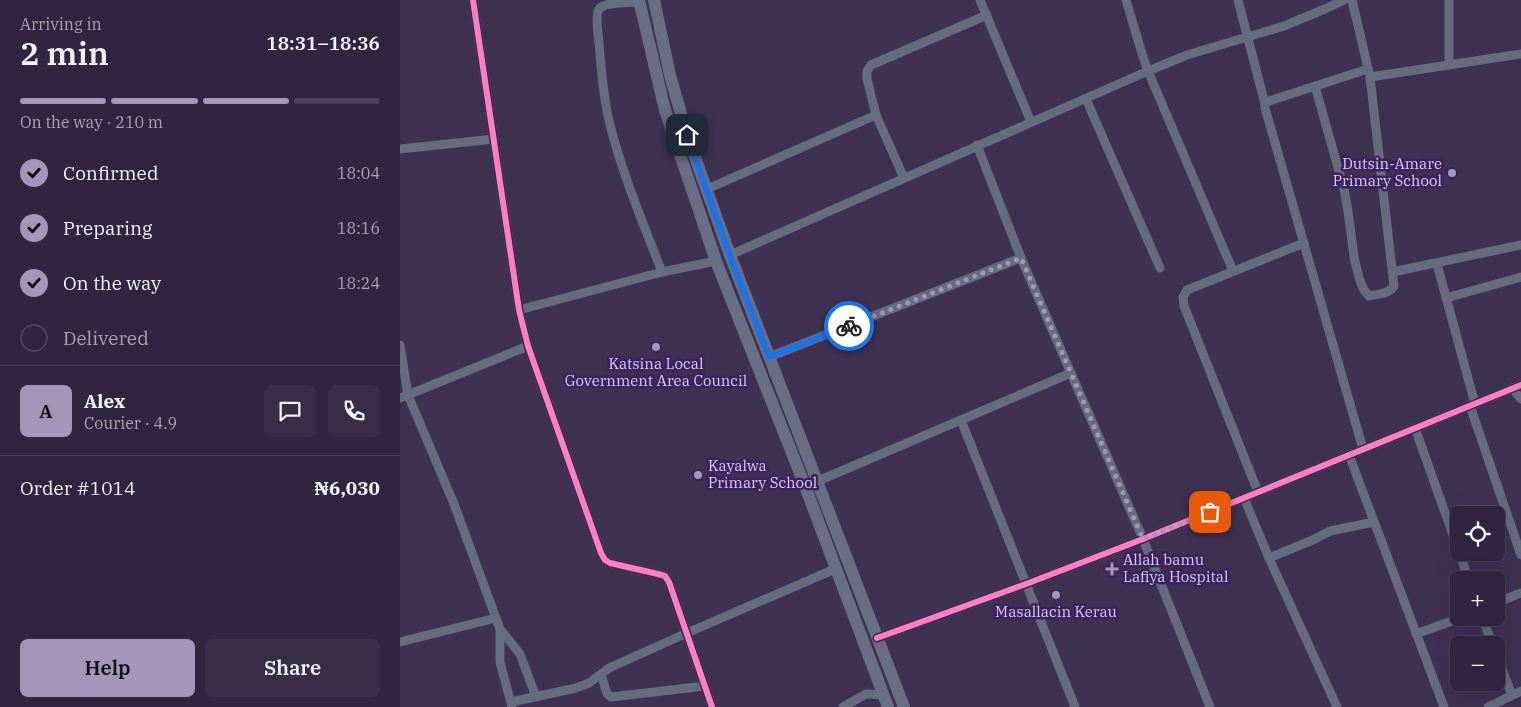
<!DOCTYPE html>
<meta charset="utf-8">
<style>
body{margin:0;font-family:"IBM Plex Serif",serif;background:#372d45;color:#f1f3f6;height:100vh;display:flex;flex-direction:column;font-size:19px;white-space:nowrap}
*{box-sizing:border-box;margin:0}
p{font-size:16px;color:#a7a5b0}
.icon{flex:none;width:28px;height:28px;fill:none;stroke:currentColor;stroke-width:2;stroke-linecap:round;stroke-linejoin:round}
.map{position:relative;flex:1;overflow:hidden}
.details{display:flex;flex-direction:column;background:#2f253e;width:400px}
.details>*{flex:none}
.controls{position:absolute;left:1050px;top:506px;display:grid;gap:10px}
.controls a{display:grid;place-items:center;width:55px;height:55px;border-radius:8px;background:#2f253e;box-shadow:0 5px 20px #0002,0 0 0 1px #4a4258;font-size:25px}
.pin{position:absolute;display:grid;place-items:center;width:42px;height:42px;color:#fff;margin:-21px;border-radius:10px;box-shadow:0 2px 8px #0006}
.courier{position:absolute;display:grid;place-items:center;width:50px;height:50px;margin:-25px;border:4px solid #1a73e8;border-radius:50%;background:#fff;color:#222;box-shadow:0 1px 6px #0007}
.head em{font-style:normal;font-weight:600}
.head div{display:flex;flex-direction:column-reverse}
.head{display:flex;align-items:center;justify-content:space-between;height:85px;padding:0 20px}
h1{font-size:32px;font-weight:600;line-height:38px}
.bar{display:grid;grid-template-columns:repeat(4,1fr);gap:8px 5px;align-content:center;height:60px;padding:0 20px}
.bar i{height:6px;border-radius:4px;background:#4a4258}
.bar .current{background:#a296ba}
.bar p{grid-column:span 4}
.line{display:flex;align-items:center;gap:12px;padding:0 20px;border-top:1px solid #4a4258}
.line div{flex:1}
.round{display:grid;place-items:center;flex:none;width:52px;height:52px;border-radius:8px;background:#372d45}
ol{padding:0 20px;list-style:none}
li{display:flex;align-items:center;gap:15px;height:55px}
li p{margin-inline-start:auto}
li .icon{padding:5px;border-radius:50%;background:#a296ba;color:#111;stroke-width:4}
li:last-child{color:#a7a5b0}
li i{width:28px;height:28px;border:2px solid #4a4258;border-radius:50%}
.button{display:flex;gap:10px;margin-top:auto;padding:10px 20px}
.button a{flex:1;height:58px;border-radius:8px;background:#a296ba;color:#111;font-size:20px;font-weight:600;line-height:58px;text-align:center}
.button a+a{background:#372d45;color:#f1f3f6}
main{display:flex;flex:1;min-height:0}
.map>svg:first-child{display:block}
</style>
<main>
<section class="details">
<div class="head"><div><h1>2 min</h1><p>Arriving in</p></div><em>18:31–18:36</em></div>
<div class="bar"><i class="current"></i><i class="current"></i><i class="current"></i><i></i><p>On the way · 210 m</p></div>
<ol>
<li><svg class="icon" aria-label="check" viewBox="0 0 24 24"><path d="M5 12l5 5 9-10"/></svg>Confirmed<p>18:04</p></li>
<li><svg class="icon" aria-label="check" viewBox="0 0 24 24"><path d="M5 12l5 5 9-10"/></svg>Preparing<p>18:16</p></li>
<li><svg class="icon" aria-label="check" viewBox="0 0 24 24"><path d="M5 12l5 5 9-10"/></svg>On the way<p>18:24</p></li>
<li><i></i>Delivered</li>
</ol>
<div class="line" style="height:90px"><b class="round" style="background:#a296ba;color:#111">A</b><div><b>Alex</b><p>Courier · 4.9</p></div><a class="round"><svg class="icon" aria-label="chat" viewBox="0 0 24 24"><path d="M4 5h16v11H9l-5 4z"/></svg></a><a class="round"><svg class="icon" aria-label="phone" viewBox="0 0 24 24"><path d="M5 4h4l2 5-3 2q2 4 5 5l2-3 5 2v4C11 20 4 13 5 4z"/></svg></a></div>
<div class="line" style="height:65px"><div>Order #1014</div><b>₦6,030</b></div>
<div class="button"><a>Help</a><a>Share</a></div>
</section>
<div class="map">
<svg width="1121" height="707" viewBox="0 0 1121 707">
<rect width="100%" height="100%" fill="#3f3152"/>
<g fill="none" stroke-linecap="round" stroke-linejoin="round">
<g stroke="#656c7d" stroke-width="9">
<polyline points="73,0 119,310 128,346 201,553 205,560 210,563 258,574 265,576 269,582 312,707"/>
<polyline points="580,0 631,122"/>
<polyline points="726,0 743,57 748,71 833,271"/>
<polyline points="838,0 865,104 865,108 963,449"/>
<polyline points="1049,0 1049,65"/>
<path d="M240,2C230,3 205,1 199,9C195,15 198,35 199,42C201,69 203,95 209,121C222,173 243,223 262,272"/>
<polyline points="970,77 1121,54"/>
<path d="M915,86L944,189L948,211L954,257L959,278L964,290L969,296C978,294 989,294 994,286L970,77L952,0"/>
<polyline points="686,99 760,268"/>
<polyline points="865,104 869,101 968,69"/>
<polyline points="577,145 621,258 743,539 810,707"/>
<polyline points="0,149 94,139"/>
<polyline points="504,178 476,115 467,79 467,71 471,65 587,15"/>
<polyline points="307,189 476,115"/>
<polyline points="330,255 748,71 787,55 884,26 925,9 944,0"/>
<polyline points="1037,264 1075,404"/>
<polyline points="992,272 1121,245"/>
<polyline points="1046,298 1121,277"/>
<polyline points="119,310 262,272 316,261"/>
<polyline points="0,345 8,395 54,504 100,629 120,654 136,697"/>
<polyline points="369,357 621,258"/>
<polyline points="1112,388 1121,399"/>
<polyline points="0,398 128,346"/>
<polyline points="1070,406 1121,555"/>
<polyline points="561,420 675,707"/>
<polyline points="1015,428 1059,552"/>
<polyline points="949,455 1044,707"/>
<polyline points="418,481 671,373"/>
<polyline points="858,492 784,306 783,297 787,290 904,243"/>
<polyline points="844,498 869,558 937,707"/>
<polyline points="1059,552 1069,580"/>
<polyline points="869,558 915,539 930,531 974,522"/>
<polyline points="1096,603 1121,593"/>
<polyline points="1082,618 1093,645"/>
<polyline points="100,629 100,662 112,707"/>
<polyline points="1016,634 1060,618"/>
<polyline points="477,638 626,584 743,539 1121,385"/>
<polyline points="0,642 96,618"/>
<polyline points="1096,654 1112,695"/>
<polyline points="201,674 207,694 211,697 305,686"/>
<polyline points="111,702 176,688 189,683 209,668 287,633 435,569"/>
<polyline points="443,707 466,694 483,695"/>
<polyline points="1088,707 1121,691"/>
</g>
<g stroke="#686e83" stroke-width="12">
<polyline points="239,0 265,110 316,261 405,486 488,707"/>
<polyline points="254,0 270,75 287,135 330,255 504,707"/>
</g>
<defs>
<g id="cycleway">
<polyline points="73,0 119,310 128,346 201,553 205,560 210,563 258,574 265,576 269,582 312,707"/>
<polyline points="477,638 626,584 743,539 1121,385"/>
</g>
</defs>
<use href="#cycleway" stroke="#3c2360" stroke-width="9"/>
<use href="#cycleway" stroke="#ff80c0" stroke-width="6"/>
</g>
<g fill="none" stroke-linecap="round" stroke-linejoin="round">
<polyline stroke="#a296ba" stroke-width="5" stroke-dasharray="0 9" points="449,326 621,258 743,539 810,512"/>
<polyline stroke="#1a73e8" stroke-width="6" points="287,135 330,256 369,357 449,326"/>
</g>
<g fill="#a296ba" stroke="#3c2360" stroke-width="2">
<circle cx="1052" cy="173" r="5"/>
<circle cx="256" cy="347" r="5"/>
<circle cx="298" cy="475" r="5"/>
<path d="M709.5 561.5h5v5h5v5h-5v5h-5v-5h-5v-5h5z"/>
<circle cx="656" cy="595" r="5"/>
</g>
<g text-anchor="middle" stroke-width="5" stroke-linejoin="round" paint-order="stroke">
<g font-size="15" fill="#d8ccf2" stroke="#3c2360">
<text x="1042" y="169" text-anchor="end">Dutsin-Amare<tspan x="1042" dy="17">Primary School</tspan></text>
<text x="256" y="369">Katsina Local<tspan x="256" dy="17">Government Area Council</tspan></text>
<text x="308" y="471" text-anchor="start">Kayalwa<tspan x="308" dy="17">Primary School</tspan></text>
<text x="723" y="565" text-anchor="start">Allah bamu<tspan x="723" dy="17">Lafiya Hospital</tspan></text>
<text x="656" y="617">Masallacin Kerau</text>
</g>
</g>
</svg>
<div class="controls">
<a><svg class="icon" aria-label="locate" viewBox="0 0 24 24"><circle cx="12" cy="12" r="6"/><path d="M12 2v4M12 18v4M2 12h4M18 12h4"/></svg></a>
<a>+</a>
<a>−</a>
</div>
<div class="pin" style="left:810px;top:512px;background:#ea580c"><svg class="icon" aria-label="bag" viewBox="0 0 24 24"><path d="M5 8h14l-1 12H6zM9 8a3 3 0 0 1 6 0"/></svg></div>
<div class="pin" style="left:287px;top:135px;background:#1f2937"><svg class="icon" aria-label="home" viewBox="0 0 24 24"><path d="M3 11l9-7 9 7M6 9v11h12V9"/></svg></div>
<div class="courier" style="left:449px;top:326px"><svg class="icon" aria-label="bike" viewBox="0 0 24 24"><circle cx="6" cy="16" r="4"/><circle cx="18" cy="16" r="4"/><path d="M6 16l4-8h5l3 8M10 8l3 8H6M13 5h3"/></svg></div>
</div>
</main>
